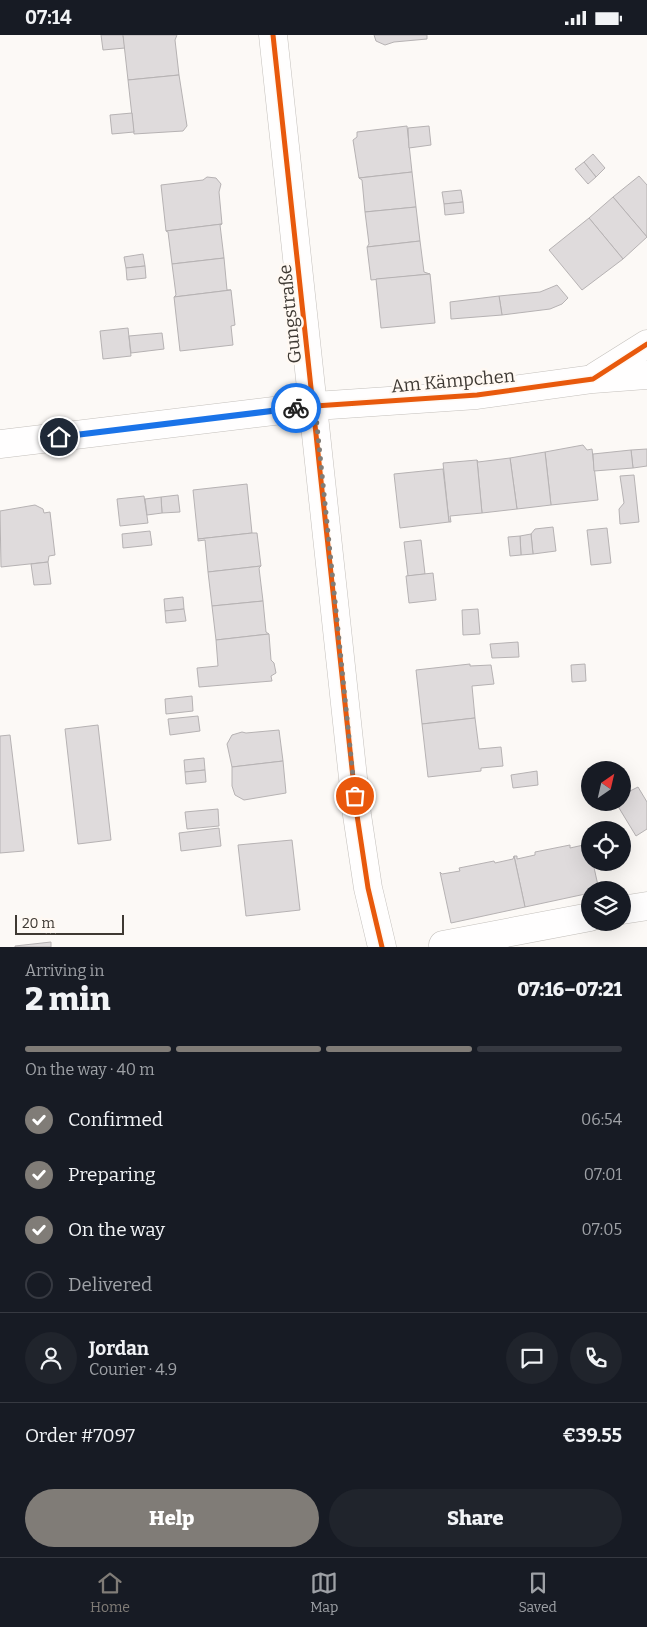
<!DOCTYPE html>
<meta charset="utf-8">
<style>
body{margin:0;font-family:Bitter,serif;background:#20242c;color:#f1f3f6;height:100vh;display:flex;flex-direction:column;font-size:19px;white-space:nowrap}
*{box-sizing:border-box;margin:0}
p{font-size:16px;color:#9ea1a6}
.icon{flex:none;width:28px;height:28px;fill:none;stroke:currentColor;stroke-width:2;stroke-linecap:round;stroke-linejoin:round}
.map{position:relative;height:912px;overflow:hidden}
.drawer{display:flex;flex-direction:column;background:#171b24;flex:1}
.drawer>*{flex:none}
.needle{width:32px;rotate:34deg}
.fabs{position:absolute;left:581px;top:726px;display:grid;gap:10px}
.fabs a{display:grid;place-items:center;width:50px;height:50px;border-radius:50%;background:#171b24;box-shadow:0 5px 20px #0002;font-size:25px}
.scale{position:absolute;left:15px;bottom:12px;width:109px;box-sizing:border-box;padding-left:5px;border:2px solid #3e3933;border-top:0;font-size:14px;line-height:18px;white-space:nowrap;color:#3e3933;-webkit-text-stroke:4px #fff9f3;paint-order:stroke}
.pin{position:absolute;display:grid;place-items:center;width:42px;height:42px;color:#fff;margin:-21px;border:2px solid #fff;border-radius:50%;box-shadow:0 1px 5px #0007}
.courier{position:absolute;display:grid;place-items:center;width:50px;height:50px;margin:-25px;border:4px solid #1a73e8;border-radius:50%;background:#fff;color:#222;box-shadow:0 1px 6px #0007}
.head em{font-style:normal;font-weight:800}
.head div{display:flex;flex-direction:column-reverse}
.head{display:flex;align-items:center;justify-content:space-between;height:85px;padding:0 25px}
h1{font-size:32px;font-weight:800;line-height:38px}
.bar{display:grid;grid-template-columns:repeat(4,1fr);gap:8px 5px;align-content:center;height:60px;padding:0 25px}
.bar i{height:6px;border-radius:4px;background:#363941}
.bar .active{background:#807c77}
.bar p{grid-column:span 4}
.line{display:flex;align-items:center;gap:12px;padding:0 25px;border-top:1px solid #363941}
.line div{flex:1}
.round{display:grid;place-items:center;flex:none;width:52px;height:52px;border-radius:26px;background:#20242c}
ol{padding:0 25px;list-style:none}
li{display:flex;align-items:center;gap:15px;height:55px}
li p{margin-inline-start:auto}
li .icon{padding:5px;border-radius:50%;background:#807c77;color:#fff;stroke-width:4}
li:last-child{color:#9ea1a6}
li i{width:28px;height:28px;border:2px solid #363941;border-radius:50%}
.action{display:flex;gap:10px;margin-top:auto;padding:10px 25px}
.action a{flex:1;height:58px;border-radius:30px;background:#807c77;color:#fff;font-size:20px;font-weight:800;line-height:58px;text-align:center}
.action a+a{background:#20242c;color:#f1f3f6}
.status{display:flex;justify-content:space-between;align-items:center;height:35px;padding:0 25px;background:#171b24;direction:ltr}
.status svg{height:14px;fill:currentColor}
.tab-bar{display:flex;justify-content:space-around;align-items:center;height:70px;border-top:1px solid #363941;background:#171b24;font-size:14px;color:#9ea1a6}
.tab-bar a{display:grid;justify-items:center;gap:2px}
.tab-bar .active{color:#807c77}
.map>svg:first-child{display:block}
</style>
<div class="status"><b>07:14</b><svg viewBox="0 0 49 12"><path d="M0 12V9h3v3zM5 12V6h3v6zM10 12V3h3v9zM15 12V0h3v12zM26 1h20v11H26zM47 4h2v5h-2z"/></svg></div>
<div class="map">
<svg width="647" height="912" viewBox="0 0 647 912">
<rect width="100%" height="100%" fill="#fcf9f6"/>
<g fill="#dfdbdc" stroke="#b6b2b3">
<polygon points="101,0 123,0 125,13 103,15"/>
<polygon points="123,0 177,0 175,5 179,40 128,45"/>
<polygon points="374,0 427,0 427,4 394,7 385,10 376,6"/>
<polygon points="179,40 187,91 183,96 134,99 128,45"/>
<polygon points="132,78 134,97 112,99 110,80"/>
<polygon points="407,91 412,137 359,143 353,105 357,102 357,97"/>
<polygon points="429,91 431,110 409,113 408,93"/>
<polygon points="593,119 605,133 596,142 584,127"/>
<polygon points="584,127 596,142 588,149 575,134"/>
<polygon points="412,137 416,172 365,177 362,145 359,143"/>
<polygon points="639,141 647,150 647,202 613,162"/>
<polygon points="207,142 216,143 221,149 219,157 222,189 166,196 161,150 203,145"/>
<polygon points="461,155 463,167 444,169 442,157"/>
<polygon points="613,162 647,202 623,224 589,183"/>
<polygon points="463,167 464,178 445,180 444,169"/>
<polygon points="416,172 420,206 367,212 369,209 365,177"/>
<polygon points="589,183 623,224 582,255 549,215"/>
<polygon points="222,189 220,190 224,223 172,229 168,197 166,196"/>
<polygon points="420,206 424,237 430,239 371,245 367,212"/>
<polygon points="143,219 145,231 126,233 124,222"/>
<polygon points="224,223 227,255 231,255 174,262 176,260 172,229"/>
<polygon points="145,231 146,243 127,245 126,233"/>
<polygon points="430,239 435,288 381,293 376,244"/>
<polygon points="557,250 568,263 562,269 550,274 502,280 499,261 540,257"/>
<polygon points="231,255 235,290 231,291 233,310 180,316 174,262"/>
<polygon points="499,261 502,280 451,284 450,267"/>
<polygon points="128,293 131,321 103,324 100,296"/>
<polygon points="162,298 164,314 131,318 129,301"/>
<polygon points="583,410 587,415 592,414 598,465 551,470 545,417"/>
<polygon points="647,414 647,431 633,433 631,415"/>
<polygon points="631,415 633,433 594,436 593,419"/>
<polygon points="545,417 551,470 517,474 510,423"/>
<polygon points="510,423 517,474 482,478 477,425 478,427"/>
<polygon points="477,425 482,478 450,481 451,487 449,487 443,428"/>
<polygon points="443,434 449,487 400,493 394,439"/>
<polygon points="634,440 639,487 620,489 619,474 624,468 620,441"/>
<polygon points="247,449 252,498 198,504 193,455"/>
<polygon points="178,460 180,477 162,478 161,462"/>
<polygon points="144,461 148,488 120,491 117,464"/>
<polygon points="161,462 162,478 147,480 145,464"/>
<polygon points="35,470 43,474 44,478 50,477 55,520 49,521 48,527 1,532 0,476"/>
<polygon points="553,492 556,516 533,519 531,499 535,494"/>
<polygon points="607,493 611,528 591,530 587,495"/>
<polygon points="150,496 152,510 123,513 122,499"/>
<polygon points="252,498 257,498 261,531 208,537 205,505 198,506 198,504"/>
<polygon points="531,499 533,519 521,520 520,501"/>
<polygon points="520,501 521,520 510,521 508,502"/>
<polygon points="421,505 425,539 408,541 404,507"/>
<polygon points="48,527 51,549 34,550 31,529"/>
<polygon points="261,531 259,533 263,566 212,571 208,537"/>
<polygon points="433,538 436,565 409,568 406,541"/>
<polygon points="183,562 184,574 165,576 164,564"/>
<polygon points="263,566 266,597 269,599 216,605 212,571"/>
<polygon points="184,574 186,586 166,588 165,576"/>
<polygon points="478,574 480,599 463,600 462,575"/>
<polygon points="269,599 271,625 274,628 276,638 271,641 272,646 199,652 197,633 218,631 216,605"/>
<polygon points="518,607 519,622 492,623 490,609"/>
<polygon points="470,629 470,631 491,630 494,649 472,651 475,683 422,689 416,635"/>
<polygon points="585,629 586,646 572,647 571,630"/>
<polygon points="192,661 193,676 166,679 165,664"/>
<polygon points="198,681 200,696 170,700 168,684"/>
<polygon points="475,683 479,714 501,712 503,731 481,733 481,736 428,742 422,689"/>
<polygon points="98,690 111,805 78,809 65,694"/>
<polygon points="279,695 283,726 232,732 227,709 232,700 242,697 246,698"/>
<polygon points="10,700 24,816 0,818 0,701"/>
<polygon points="204,723 205,735 185,737 184,725"/>
<polygon points="283,726 286,758 244,765 235,760 232,751 232,732"/>
<polygon points="205,735 206,747 186,749 185,737"/>
<polygon points="537,736 538,750 513,753 511,740"/>
<polygon points="622,744 630,756 638,752 647,767 647,794 636,801 616,768 622,768"/>
<polygon points="218,774 219,791 187,794 185,777"/>
<polygon points="219,793 221,811 181,816 179,798"/>
<polygon points="292,805 300,875 246,881 238,810"/>
<polygon points="587,807 590,814 590,828 593,828 599,855 590,855 590,858 525,872 514,821 517,821 517,824 535,820 535,817 570,810 570,813 588,809"/>
<polygon points="514,821 525,872 451,888 440,837 442,839 460,836 459,833 494,826 495,828 513,824"/>
<polygon points="51,907 51,912 15,912 15,911"/>
</g>
<g fill="none" stroke-linecap="round" stroke-linejoin="round">
<defs>
<g id="street">
<polyline points="596,341 647,309"/>
<polyline points="0,409 315,371 477,360 593,344 647,340"/>
<polyline points="622,875 647,871"/>
<polyline points="443,910 590,882"/>
</g>
<polyline id="secondary" points="273,0 357,780 368,853 382,912"/>
</defs>
<use href="#street" stroke="#c4c0bc" stroke-width="29"/>
<use href="#secondary" stroke="#c4c0bc" stroke-width="29"/>
<use href="#street" stroke="#fffefe" stroke-width="28"/>
<use href="#secondary" stroke="#fffefe" stroke-width="28"/>
<defs>
<g id="cycleway">
<polyline points="273,0 357,780 368,853 382,912"/>
<polyline points="315,371 477,360 593,344 647,309"/>
</g>
</defs>
<use href="#cycleway" stroke="#fff9f3" stroke-width="8"/>
<use href="#cycleway" stroke="#e8590c" stroke-width="5"/>
</g>
<g fill="none" stroke-linecap="round" stroke-linejoin="round">
<polyline stroke="#807c77" stroke-width="5" stroke-dasharray="0 9" points="296,373 315,371 355,761"/>
<polyline stroke="#1a73e8" stroke-width="6" points="59,402 296,373"/>
</g>
<g text-anchor="middle" stroke-width="5" stroke-linejoin="round" paint-order="stroke">
<g font-size="18" fill="#3e3933" stroke="#fff9f3">
<text transform="translate(290 279) rotate(-96)" y="6">Gungstraße</text>
<text transform="translate(453 346) rotate(-5)" y="6">Am Kämpchen</text>
</g>
</g>
</svg>
<div class="fabs">
<a><svg class="needle" viewBox="-14 -14 28 28"><path d="M0-13l5 13h-10z" fill="#e53935"/><path d="M0 13l5-13h-10z" fill="#9ea1a6"/></svg></a>
<a><svg class="icon" aria-label="locate" viewBox="0 0 24 24"><circle cx="12" cy="12" r="6"/><path d="M12 2v4M12 18v4M2 12h4M18 12h4"/></svg></a>
<a><svg class="icon" aria-label="layers" viewBox="0 0 24 24"><path d="M12 4l9 5-9 5-9-5zM3 14l9 5 9-5"/></svg></a>
</div>
<div class="scale">20 m</div>
<div class="pin" style="left:355px;top:761px;background:#ea580c"><svg class="icon" aria-label="bag" viewBox="0 0 24 24"><path d="M5 8h14l-1 12H6zM9 8a3 3 0 0 1 6 0"/></svg></div>
<div class="pin" style="left:59px;top:402px;background:#1f2937"><svg class="icon" aria-label="home" viewBox="0 0 24 24"><path d="M3 11l9-7 9 7M6 9v11h12V9"/></svg></div>
<div class="courier" style="left:296px;top:373px"><svg class="icon" aria-label="bike" viewBox="0 0 24 24"><circle cx="6" cy="16" r="4"/><circle cx="18" cy="16" r="4"/><path d="M6 16l4-8h5l3 8M10 8l3 8H6M13 5h3"/></svg></div>
</div>
<section class="drawer">
<div class="head"><div><h1>2 min</h1><p>Arriving in</p></div><em>07:16–07:21</em></div>
<div class="bar"><i class="active"></i><i class="active"></i><i class="active"></i><i></i><p>On the way · 40 m</p></div>
<ol>
<li><svg class="icon" aria-label="check" viewBox="0 0 24 24"><path d="M5 12l5 5 9-10"/></svg>Confirmed<p>06:54</p></li>
<li><svg class="icon" aria-label="check" viewBox="0 0 24 24"><path d="M5 12l5 5 9-10"/></svg>Preparing<p>07:01</p></li>
<li><svg class="icon" aria-label="check" viewBox="0 0 24 24"><path d="M5 12l5 5 9-10"/></svg>On the way<p>07:05</p></li>
<li><i></i>Delivered</li>
</ol>
<div class="line" style="height:90px"><a class="round"><svg class="icon" aria-label="person" viewBox="0 0 24 24"><circle cx="12" cy="8" r="4"/><path d="M4 21q1-7 8-7t8 7"/></svg></a><div><b>Jordan</b><p>Courier · 4.9</p></div><a class="round"><svg class="icon" aria-label="chat" viewBox="0 0 24 24"><path d="M4 5h16v11H9l-5 4z"/></svg></a><a class="round"><svg class="icon" aria-label="phone" viewBox="0 0 24 24"><path d="M5 4h4l2 5-3 2q2 4 5 5l2-3 5 2v4C11 20 4 13 5 4z"/></svg></a></div>
<div class="line" style="height:65px"><div>Order #7097</div><b>€39.55</b></div>
<div class="action"><a>Help</a><a>Share</a></div>
</section>
<nav class="tab-bar">
<a class="active"><svg class="icon" aria-label="home" viewBox="0 0 24 24"><path d="M3 11l9-7 9 7M6 9v11h12V9"/></svg>Home</a>
<a><svg class="icon" aria-label="map" viewBox="0 0 24 24"><path d="M3 6l6-2 6 2 6-2v14l-6 2-6-2-6 2zM9 4v14M15 6v14"/></svg>Map</a>
<a><svg class="icon" aria-label="saved" viewBox="0 0 24 24"><path d="M7 4h10v16l-5-4-5 4z"/></svg>Saved</a>
</nav>
